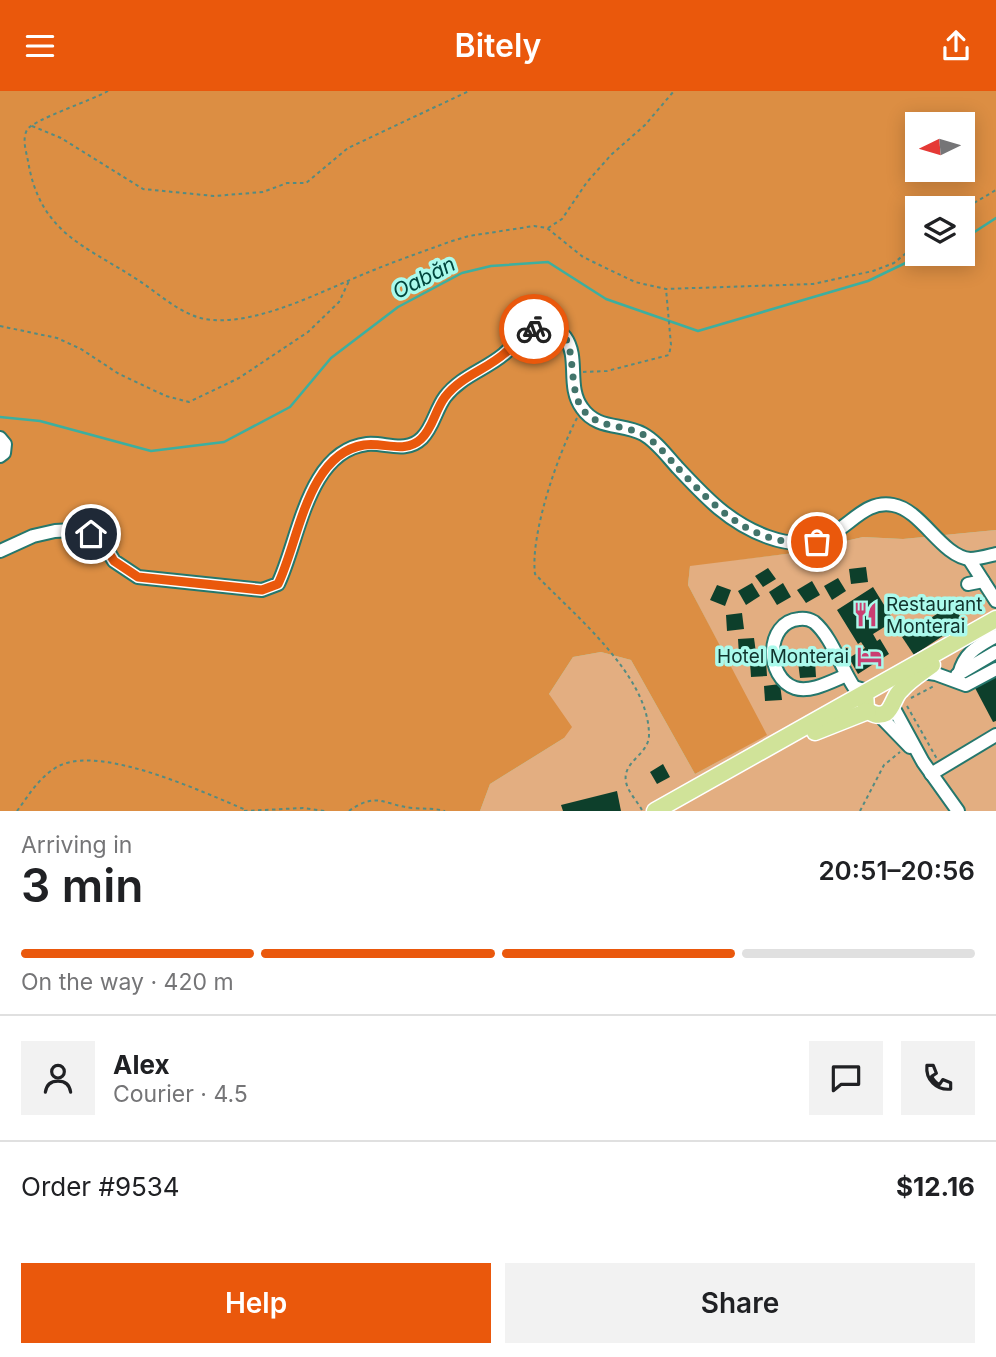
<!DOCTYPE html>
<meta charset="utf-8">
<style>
body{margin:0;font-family:Inter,sans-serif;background:#f2f2f2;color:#202124;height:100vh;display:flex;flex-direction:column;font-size:26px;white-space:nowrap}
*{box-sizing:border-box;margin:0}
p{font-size:23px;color:#757577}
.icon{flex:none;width:38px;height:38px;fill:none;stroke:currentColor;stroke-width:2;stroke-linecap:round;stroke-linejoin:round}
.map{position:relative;height:720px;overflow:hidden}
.panel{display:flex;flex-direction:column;background:#fff;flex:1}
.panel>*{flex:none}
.needle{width:46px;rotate:265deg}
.fabs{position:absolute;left:905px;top:21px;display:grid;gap:14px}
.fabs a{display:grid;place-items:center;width:70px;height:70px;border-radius:0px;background:#fff;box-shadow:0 4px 18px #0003;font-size:35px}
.pin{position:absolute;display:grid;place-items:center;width:60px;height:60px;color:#fff;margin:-30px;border:4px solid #fff;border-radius:50%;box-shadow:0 2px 7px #0007}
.courier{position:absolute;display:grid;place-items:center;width:70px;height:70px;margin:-35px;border:5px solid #ea580c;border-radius:50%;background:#fff;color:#222;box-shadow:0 2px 9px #0007}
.headline em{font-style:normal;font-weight:600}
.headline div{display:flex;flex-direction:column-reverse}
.headline{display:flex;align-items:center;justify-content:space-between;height:119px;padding:0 21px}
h1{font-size:46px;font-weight:600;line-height:52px}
.bar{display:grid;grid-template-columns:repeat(4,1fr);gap:10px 7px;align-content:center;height:84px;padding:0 21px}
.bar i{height:9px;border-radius:5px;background:#e0e0e0}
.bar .on{background:#ea580c}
.bar p{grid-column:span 4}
.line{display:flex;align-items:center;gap:18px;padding:0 21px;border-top:2px solid #e0e0e0}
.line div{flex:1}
.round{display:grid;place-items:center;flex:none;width:74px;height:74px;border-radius:0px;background:#f2f2f2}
.button{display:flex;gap:14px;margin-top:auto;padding:14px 21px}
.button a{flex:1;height:80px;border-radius:0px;background:#ea580c;color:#fff;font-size:28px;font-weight:600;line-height:80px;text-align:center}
.button a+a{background:#f2f2f2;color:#202124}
header{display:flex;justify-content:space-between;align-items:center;height:91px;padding:0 21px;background:#ea580c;color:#fff;font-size:32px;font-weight:600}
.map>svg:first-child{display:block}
</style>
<header><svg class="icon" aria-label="menu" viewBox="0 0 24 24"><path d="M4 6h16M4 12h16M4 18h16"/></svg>Bitely<svg class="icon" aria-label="share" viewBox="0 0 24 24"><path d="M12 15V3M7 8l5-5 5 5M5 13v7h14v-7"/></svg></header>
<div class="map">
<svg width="996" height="720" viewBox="0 0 996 720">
<rect width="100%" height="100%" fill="#9eeddf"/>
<polygon fill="#e3ae81" points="996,439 996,720 480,720 490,693 564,647 549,603 573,566 601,561 631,569 695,683 766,644 688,494 690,474 794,462 863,446 903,448"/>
<path fill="#dc8e43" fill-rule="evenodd" d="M0,0H996V439L903,448L863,446L794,462L690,475L688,494L767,644L695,683L631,569L601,561L573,566L549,603L572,636L564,647L490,693L480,720H0ZM917,33H962V79H917ZM917,117H962V163H917Z"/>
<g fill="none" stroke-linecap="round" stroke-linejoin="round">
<g stroke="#3daf9f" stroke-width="2.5">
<polyline points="962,149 996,127"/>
<polyline points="0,326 40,330 151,360 224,351 290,316 331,267 398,216 462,182 491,175 548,171 606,208 698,240 868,190 924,163"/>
</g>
</g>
<g fill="#0d3f2b">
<polygon points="866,476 868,491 851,493 849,478"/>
<polygon points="768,477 776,488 763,496 755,485"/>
<polygon points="838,487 846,500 832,509 824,495"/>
<polygon points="812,490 820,504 806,512 797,499"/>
<polygon points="752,492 760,505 746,514 738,500"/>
<polygon points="783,492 791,506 777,514 769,501"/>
<polygon points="717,494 731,499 725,515 710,509"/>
<polygon points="873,496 894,530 873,543 877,550 880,548 889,563 858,583 849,567 865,557 861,551 858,553 837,519"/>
<polygon points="952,513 964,531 914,564 902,546"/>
<polygon points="742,522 744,538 727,540 726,524"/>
<polygon points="754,547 756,562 739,564 738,548"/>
<polygon points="766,569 767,585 751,586 750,571"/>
<polygon points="815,570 816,586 800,587 798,571"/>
<polygon points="996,584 996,630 993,631 974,595"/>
<polygon points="780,593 782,609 765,610 764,595"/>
<polygon points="663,673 670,686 657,693 650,681"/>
<polygon points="617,700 621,720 563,720 561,714"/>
</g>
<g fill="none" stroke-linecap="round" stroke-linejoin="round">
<defs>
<g id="minor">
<polyline points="0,347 5,353 4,362 0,365"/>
<path d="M0,460L33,445L55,440L74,439L101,449L114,470L138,486L262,499L278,493C299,450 307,360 367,353C385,351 406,363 422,347C433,336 436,318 445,306C461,285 485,279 504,263C514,255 521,243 532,239C543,234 558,237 565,246C580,267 566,295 582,317C597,339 622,332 643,343C656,350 667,365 677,376C705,406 729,432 768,446C840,472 850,406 893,414C922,419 941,465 970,468C978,468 988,465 996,463"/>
<polyline points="969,468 996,510"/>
<polyline points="968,493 983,490"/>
<polyline points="923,581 936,583 966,594 996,578"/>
<path d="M959,583C965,561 977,556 996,545"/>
<path d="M847,584C832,590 811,602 795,597C765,587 765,531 799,528C805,527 809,528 814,531C832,546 841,577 854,596L867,600"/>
<polyline points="957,584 996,561"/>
<polyline points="892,614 923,671 958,720"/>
<polyline points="879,624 910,656"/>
<polyline points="931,683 996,644"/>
</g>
<g id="major">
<path d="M865,602L866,617C871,623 878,626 886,622C893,617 894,605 901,599C909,589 921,582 932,574"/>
<polyline points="815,641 868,620"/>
<polyline points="655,720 996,528"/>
</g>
</defs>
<use href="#minor" stroke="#25776c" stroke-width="16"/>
<use href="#major" stroke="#fff" stroke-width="19"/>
<g stroke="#548b81" stroke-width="2" stroke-dasharray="3.5 3.5" stroke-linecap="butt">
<path d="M108,0C93,9 32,29 27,39C22,48 26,60 28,70C40,142 84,154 138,189C161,204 184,227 212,229C261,233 324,199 369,181C395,170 422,161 449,151L469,145L534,135L547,137L583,166L635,191L666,198L813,193L873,180L894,172L917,153"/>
<polyline points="32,35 61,47 143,98 214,105 263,101 287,92 306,92 348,57 469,0"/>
<polyline points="962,119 996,99"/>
<polyline points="548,137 562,128 587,91 611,64 645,34 674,0"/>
<polyline points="0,235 57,247 81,258 119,283 166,305 189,311 239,287 308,241 339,211 349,190"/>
<polyline points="583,281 607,280 669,264 671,254 666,198"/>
<path d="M577,327C558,363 530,443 535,483C574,524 649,584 649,644C649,664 622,670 626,691C628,701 637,710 642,719"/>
<polyline points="911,607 934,595"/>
<polyline points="907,615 937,668"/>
<path d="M17,720C29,704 41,683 61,674C104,655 203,701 246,719"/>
<polyline points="244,720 303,717 325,720"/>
<path d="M349,720C377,700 384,714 412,717C424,718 434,717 445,720"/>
<polyline points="860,720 884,674 900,661"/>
</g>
<use href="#minor" stroke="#fff" stroke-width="12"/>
<use href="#major" stroke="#d0e399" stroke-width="16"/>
</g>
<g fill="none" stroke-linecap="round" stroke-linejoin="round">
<path stroke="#42746b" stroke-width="7" stroke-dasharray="0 12.6" d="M534,238C588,225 561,293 584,320C600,338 622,333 642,343C655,350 667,365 677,376C717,419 754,457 817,451"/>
<path stroke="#ea580c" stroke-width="9" d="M91,443L101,449L114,470L138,486L262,499L278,493C299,450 307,363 364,354C384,351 405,363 421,348C433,337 435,319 445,306C461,285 486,279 505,262C515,254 522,243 534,238"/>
</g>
<defs>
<symbol id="restaurant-bare" viewBox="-9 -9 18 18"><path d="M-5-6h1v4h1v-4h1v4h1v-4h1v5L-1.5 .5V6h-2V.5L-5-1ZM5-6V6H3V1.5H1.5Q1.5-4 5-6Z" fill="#ca3e72" stroke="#abfaec" stroke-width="2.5" paint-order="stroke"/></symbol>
<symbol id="hotel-bare" viewBox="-9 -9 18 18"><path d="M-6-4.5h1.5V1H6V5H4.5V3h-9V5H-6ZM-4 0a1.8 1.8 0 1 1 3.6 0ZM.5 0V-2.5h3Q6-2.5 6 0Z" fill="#ca3e72" stroke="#abfaec" stroke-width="2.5" paint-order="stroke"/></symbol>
</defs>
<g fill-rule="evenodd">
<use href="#restaurant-bare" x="848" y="506" width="35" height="35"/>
<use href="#hotel-bare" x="852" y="548" width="35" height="35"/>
</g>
<g text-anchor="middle" stroke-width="7" stroke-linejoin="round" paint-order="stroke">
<g font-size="19" fill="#11332d" stroke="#abfaec" text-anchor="start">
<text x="886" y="520">Restaurant<tspan x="886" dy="22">Monterai</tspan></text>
<text x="849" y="572" text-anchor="end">Hotel Monterai</text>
</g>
<g font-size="21" font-style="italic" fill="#00463d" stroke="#abfaec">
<text transform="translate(424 187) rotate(-27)" y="7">Oabăn</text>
</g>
</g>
</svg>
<div class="fabs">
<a><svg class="needle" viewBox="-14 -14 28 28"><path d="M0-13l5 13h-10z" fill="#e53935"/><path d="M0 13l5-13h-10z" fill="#757577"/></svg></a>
<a><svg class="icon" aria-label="layers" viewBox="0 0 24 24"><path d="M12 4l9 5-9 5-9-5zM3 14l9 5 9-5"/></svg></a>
</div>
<div class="pin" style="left:817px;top:451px;background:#ea580c"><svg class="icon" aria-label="bag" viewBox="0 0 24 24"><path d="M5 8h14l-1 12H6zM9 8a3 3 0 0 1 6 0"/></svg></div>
<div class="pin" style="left:91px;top:443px;background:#1f2937"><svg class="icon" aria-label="home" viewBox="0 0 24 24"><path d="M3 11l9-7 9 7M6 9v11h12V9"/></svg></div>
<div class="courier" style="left:534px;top:238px"><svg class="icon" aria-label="bike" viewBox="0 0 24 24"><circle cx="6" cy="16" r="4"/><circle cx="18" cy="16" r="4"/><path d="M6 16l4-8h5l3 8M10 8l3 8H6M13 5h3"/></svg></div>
</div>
<section class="panel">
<div class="headline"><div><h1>3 min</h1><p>Arriving in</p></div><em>20:51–20:56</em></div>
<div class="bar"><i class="on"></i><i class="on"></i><i class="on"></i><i></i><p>On the way · 420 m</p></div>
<div class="line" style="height:126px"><a class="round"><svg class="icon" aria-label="person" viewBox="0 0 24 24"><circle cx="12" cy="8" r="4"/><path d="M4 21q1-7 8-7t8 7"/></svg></a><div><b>Alex</b><p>Courier · 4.5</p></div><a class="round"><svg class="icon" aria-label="chat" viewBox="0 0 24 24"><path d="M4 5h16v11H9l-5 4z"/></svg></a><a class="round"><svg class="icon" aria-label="phone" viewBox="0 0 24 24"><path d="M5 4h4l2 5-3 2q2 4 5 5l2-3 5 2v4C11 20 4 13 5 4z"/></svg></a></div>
<div class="line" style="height:91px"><div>Order #9534</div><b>$12.16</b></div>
<div class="button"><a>Help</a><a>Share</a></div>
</section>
